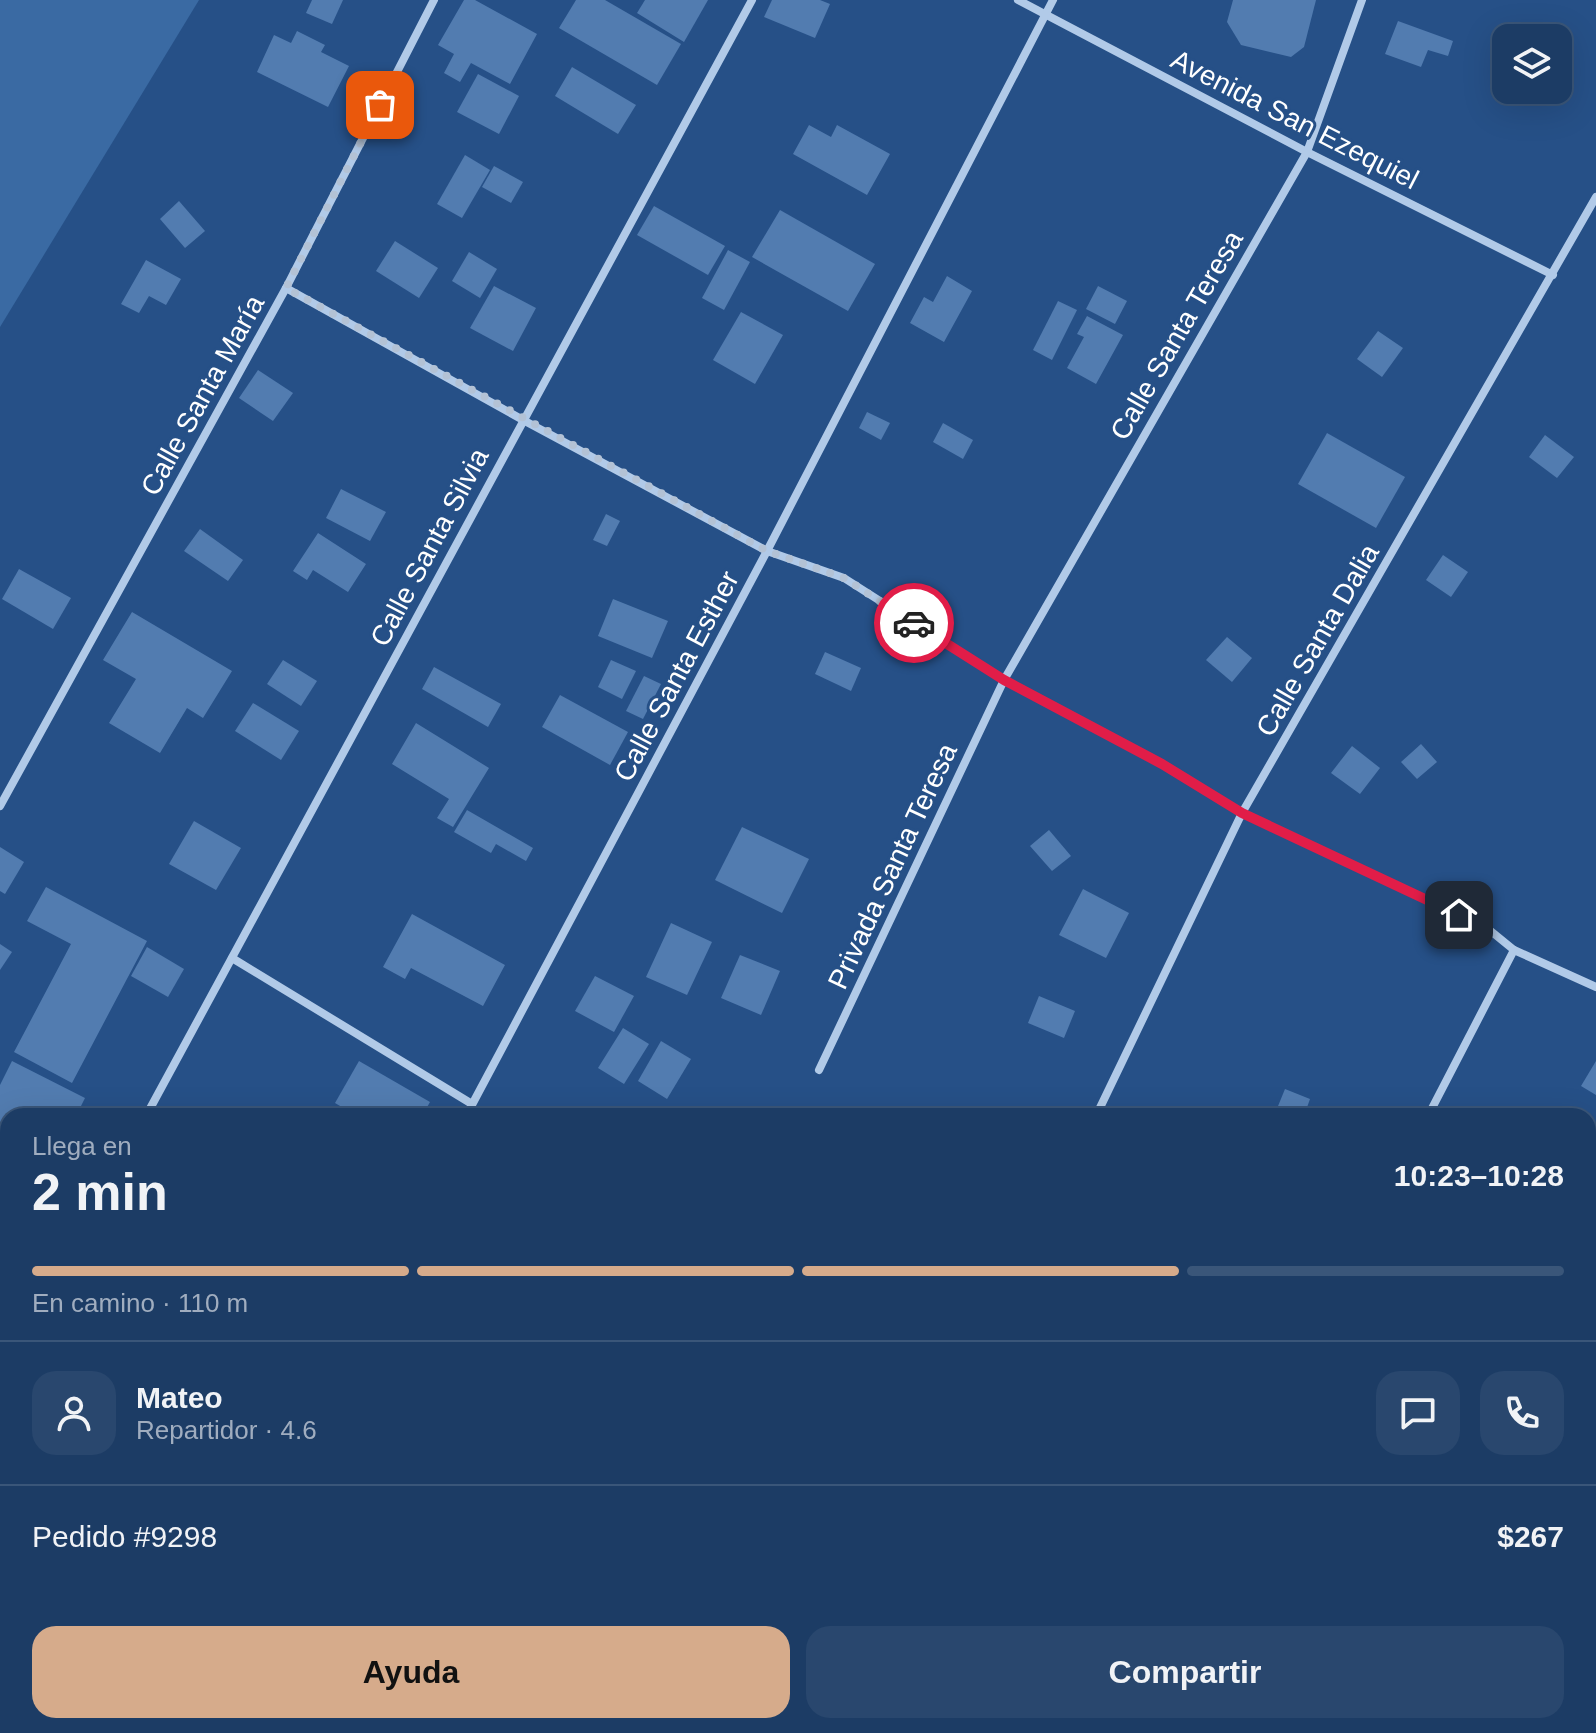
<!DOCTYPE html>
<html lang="es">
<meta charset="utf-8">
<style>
body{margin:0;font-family:Helvetica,sans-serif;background:#29476e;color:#f1f3f6;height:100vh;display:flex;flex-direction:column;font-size:30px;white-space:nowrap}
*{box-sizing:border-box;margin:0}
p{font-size:26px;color:#a0adbf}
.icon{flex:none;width:44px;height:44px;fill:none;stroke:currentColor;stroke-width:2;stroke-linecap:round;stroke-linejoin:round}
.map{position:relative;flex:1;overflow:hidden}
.panel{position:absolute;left:0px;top:1108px;width:1596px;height:626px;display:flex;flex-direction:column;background:#1c3c65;border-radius:24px 24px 0 0;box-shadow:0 8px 32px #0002,0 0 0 2px #3a5679}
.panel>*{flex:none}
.buttons{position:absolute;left:1492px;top:24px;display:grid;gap:16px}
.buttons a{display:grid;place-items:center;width:80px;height:80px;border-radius:16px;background:#1c3c65;box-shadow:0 8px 32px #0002,0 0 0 2px #3a5679;font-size:40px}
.pin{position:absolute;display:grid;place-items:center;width:68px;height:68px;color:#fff;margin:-34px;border-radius:16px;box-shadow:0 4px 12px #0006}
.courier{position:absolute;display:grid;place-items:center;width:80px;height:80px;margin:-40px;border:6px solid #e11d48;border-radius:50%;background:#fff;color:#222;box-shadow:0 2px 10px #0007}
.overview em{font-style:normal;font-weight:800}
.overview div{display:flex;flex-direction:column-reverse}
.overview{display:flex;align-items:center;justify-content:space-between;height:136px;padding:0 32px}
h1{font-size:52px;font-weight:800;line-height:60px}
.bar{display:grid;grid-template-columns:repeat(4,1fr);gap:12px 8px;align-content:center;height:96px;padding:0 32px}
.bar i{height:10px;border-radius:6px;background:#3a5679}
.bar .selected{background:#d6ab8b}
.bar p{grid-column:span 4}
.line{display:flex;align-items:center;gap:20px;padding:0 32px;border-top:2px solid #3a5679}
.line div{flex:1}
.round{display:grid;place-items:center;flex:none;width:84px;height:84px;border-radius:24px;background:#29476e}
.primary-button{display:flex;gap:16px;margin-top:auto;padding:16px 32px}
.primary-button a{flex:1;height:92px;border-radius:24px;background:#d6ab8b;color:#111;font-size:32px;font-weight:800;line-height:92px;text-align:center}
.primary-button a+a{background:#29476e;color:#f1f3f6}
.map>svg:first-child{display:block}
</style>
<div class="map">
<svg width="1596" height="1733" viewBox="0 0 1596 1733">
<rect width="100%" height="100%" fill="#265087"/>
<polygon fill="#3a6aa3" points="0,0 199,0 0,327"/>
<g fill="#527cb0">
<polygon points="312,0 343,0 332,24 306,13"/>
<polygon points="464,0 475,0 537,34 510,84 471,63 460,82 444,73 454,54 438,45"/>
<polygon points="576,0 605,0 681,44 657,85 559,28"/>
<polygon points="645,0 708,0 684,42 637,13"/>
<polygon points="772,0 820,0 830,4 815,38 764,17"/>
<polygon points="1233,0 1316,0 1304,47 1291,57 1241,45 1227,22"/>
<polygon points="1398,21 1453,41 1448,56 1428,50 1421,67 1385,54"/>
<polygon points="297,31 325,45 321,52 349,66 328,107 257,72 274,35 291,43"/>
<polygon points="572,67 636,105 618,134 555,96"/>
<polygon points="478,74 519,96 499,134 457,112"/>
<polygon points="809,125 831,137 837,125 890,154 867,195 793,154"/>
<polygon points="465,155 490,170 462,218 437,204"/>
<polygon points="494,166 523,182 511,203 482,187"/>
<polygon points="179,201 205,231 185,248 160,219"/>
<polygon points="654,206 725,246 708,275 637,235"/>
<polygon points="780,210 875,264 848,311 752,257"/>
<polygon points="395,241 438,268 419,298 376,271"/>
<polygon points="728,250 750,262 724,310 702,298"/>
<polygon points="469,252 497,269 480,298 452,281"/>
<polygon points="146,260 181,279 166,305 149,296 139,313 121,304"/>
<polygon points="947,276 972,291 944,342 910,323 924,297 933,302"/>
<polygon points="494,286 536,308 513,351 470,328"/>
<polygon points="1098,286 1127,301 1115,324 1086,309"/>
<polygon points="1058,301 1077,310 1052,360 1033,350"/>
<polygon points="741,312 783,335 755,384 713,360"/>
<polygon points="1087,316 1123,335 1096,384 1067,368 1084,337 1077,334"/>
<polygon points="1378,331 1403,348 1382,377 1357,359"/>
<polygon points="258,370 293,393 273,421 239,398"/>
<polygon points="867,412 890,423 881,440 859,428"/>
<polygon points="943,423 973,440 963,459 933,442"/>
<polygon points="1327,433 1405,477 1376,528 1298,484"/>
<polygon points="1545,435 1574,457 1557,478 1529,457"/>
<polygon points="341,489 386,512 370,541 326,518"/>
<polygon points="606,514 620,521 607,546 593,540"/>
<polygon points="200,529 243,560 228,581 184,551"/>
<polygon points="318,533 366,564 348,592 313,570 307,580 293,571"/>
<polygon points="1443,555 1468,572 1451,597 1426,580"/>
<polygon points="19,569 71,598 53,629 2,599"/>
<polygon points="613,599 668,621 652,658 598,636"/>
<polygon points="132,612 232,671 203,718 187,708 160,753 109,723 136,679 103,660"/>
<polygon points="1227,637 1252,658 1232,682 1206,660"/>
<polygon points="825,652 861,668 851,691 815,674"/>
<polygon points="283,660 317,681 301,706 267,684"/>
<polygon points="611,660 636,671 622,699 598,687"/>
<polygon points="434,667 501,704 488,727 422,689"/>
<polygon points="644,676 661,684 643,719 626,711"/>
<polygon points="560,695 628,732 610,765 542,727"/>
<polygon points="253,703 299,731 281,760 235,731"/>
<polygon points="416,723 489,768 453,827 437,818 449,799 392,764"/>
<polygon points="1421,744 1437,762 1417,779 1401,762"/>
<polygon points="1352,746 1380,768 1360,794 1331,773"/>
<polygon points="467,810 533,848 526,861 496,844 491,853 454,832"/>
<polygon points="194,821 241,848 216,890 169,864"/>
<polygon points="742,827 809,859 782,913 715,880"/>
<polygon points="1049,830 1071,856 1052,871 1030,846"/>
<polygon points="0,847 24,862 5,894 0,891"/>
<polygon points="46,887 147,941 72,1083 14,1052 71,944 27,921"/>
<polygon points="1083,889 1129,913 1106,958 1059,935"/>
<polygon points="412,914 505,965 483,1006 411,968 405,979 383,967"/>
<polygon points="671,923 712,942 687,995 646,977"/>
<polygon points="0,944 12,952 0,970"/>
<polygon points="147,947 184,969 168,997 131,976"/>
<polygon points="740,955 780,971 761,1015 721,998"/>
<polygon points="595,976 634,996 614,1032 575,1011"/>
<polygon points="1039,996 1075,1011 1064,1038 1028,1023"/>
<polygon points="623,1028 649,1044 624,1084 598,1068"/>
<polygon points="661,1041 691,1059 667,1099 638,1081"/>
<polygon points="12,1061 85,1098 76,1116 8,1116 8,1157 0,1153 0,1085"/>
<polygon points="359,1061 430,1102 422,1116 357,1116 335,1103"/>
<polygon points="1596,1061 1596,1095 1581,1086"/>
<polygon points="1285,1089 1310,1099 1304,1116 1276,1111"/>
<polygon points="1596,1225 1596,1266 1588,1270 1588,1229"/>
</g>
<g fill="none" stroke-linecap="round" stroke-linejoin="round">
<g stroke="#b1cae8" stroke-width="5" stroke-dasharray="4 6" stroke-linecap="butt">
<polyline points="345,1726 356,1733"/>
<polyline points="94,1733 119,1726"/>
</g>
<g stroke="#b1cae8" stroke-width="8">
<polyline points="1018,0 1307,152 1553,275"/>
<polyline points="286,288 523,420 767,551 844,578 1004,680 1162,764 1242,813 1487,928 1514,950 1596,987"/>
<polyline points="0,806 286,288 434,0"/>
<polyline points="232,958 472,1104"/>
<polyline points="819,1070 1004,680 1307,152 1362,0"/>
<polyline points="146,1116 752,0"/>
<polyline points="466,1116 767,551 1053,0"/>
<polyline points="1096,1116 1242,813 1596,197"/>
<polyline points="1428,1116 1514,950"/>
<polyline points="1588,1182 1596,1179"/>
<polyline points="0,1383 8,1368"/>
<polyline points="0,1494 8,1500"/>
<polyline points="304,1733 306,1726"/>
</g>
</g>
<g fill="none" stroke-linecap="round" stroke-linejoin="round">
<polyline stroke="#b3c2d5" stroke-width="8" stroke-dasharray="0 14.4" points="380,105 286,288 767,551 844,578 914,623"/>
<polyline stroke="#e11d48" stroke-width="10" points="914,623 1004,680 1162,764 1242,813 1459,915"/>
</g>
<g text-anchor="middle" stroke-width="6" stroke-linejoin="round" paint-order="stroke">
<g font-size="28" fill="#fff" stroke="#265087">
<text transform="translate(1295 119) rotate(27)" y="10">Avenida San Ezequiel</text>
<text transform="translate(1176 335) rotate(-60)" y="10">Calle Santa Teresa</text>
<text transform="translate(202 395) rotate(-61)" y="10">Calle Santa María</text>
<text transform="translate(429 547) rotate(-62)" y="10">Calle Santa Silvia</text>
<text transform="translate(1317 640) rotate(-60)" y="10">Calle Santa Dalia</text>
<text transform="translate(676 676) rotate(-62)" y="10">Calle Santa Esther</text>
<text transform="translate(892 866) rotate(-65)" y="10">Privada Santa Teresa</text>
</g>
</g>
</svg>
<div class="buttons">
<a><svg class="icon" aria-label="layers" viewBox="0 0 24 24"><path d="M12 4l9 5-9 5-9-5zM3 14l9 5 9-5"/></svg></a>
</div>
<div class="pin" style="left:380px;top:105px;background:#ea580c"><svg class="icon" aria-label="bag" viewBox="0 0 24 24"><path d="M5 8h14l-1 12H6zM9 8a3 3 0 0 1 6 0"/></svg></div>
<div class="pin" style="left:1459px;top:915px;background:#1f2937"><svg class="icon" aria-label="home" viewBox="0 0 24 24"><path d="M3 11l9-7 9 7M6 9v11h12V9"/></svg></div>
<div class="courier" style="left:914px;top:623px"><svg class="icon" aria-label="car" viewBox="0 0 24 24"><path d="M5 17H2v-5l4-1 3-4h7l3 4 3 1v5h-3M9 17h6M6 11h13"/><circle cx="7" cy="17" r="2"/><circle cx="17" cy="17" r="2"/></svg></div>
<section class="panel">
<div class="overview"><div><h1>2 min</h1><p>Llega en</p></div><em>10:23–10:28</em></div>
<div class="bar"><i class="selected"></i><i class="selected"></i><i class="selected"></i><i></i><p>En camino · 110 m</p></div>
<div class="line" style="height:144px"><a class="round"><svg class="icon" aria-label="person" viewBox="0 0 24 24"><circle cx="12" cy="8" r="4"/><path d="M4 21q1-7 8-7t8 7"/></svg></a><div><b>Mateo</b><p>Repartidor · 4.6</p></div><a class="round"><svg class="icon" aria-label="chat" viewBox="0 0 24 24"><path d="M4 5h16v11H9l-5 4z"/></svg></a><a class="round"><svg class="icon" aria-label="phone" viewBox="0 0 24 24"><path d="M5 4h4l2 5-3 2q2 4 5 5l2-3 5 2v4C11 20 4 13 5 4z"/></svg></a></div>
<div class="line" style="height:104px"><div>Pedido #9298</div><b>$267</b></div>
<div class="primary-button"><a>Ayuda</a><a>Compartir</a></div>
</section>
</div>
